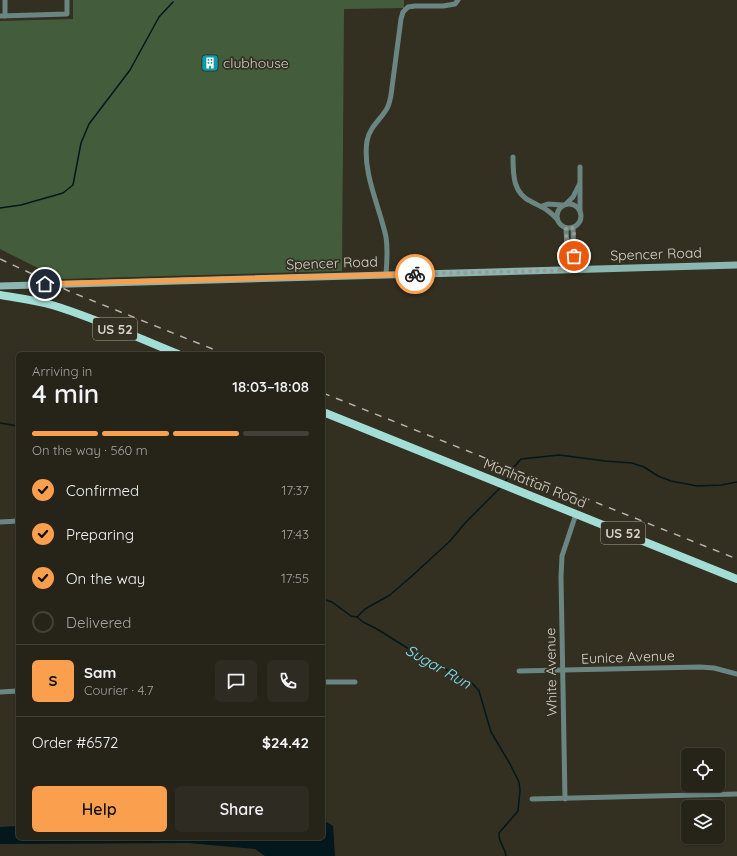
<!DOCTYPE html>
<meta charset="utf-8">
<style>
body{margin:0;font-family:Quicksand,sans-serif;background:#2e2b22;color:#f1f3f6;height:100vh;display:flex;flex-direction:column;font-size:15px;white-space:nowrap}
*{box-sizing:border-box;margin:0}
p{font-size:13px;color:#a4a4a2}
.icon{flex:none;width:22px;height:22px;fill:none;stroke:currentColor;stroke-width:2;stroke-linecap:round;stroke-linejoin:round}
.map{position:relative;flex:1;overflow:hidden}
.side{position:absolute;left:16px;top:352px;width:309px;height:488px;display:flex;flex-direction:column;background:#262319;border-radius:6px;box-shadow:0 1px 3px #0004,0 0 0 1px #424038}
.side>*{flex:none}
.buttons{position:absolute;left:681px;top:748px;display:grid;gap:8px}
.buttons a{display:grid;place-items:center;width:44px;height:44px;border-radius:6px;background:#262319;box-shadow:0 1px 3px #0004,0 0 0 1px #424038;font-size:20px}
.pin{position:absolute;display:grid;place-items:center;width:34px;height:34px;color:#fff;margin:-17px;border:2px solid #fff;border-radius:50%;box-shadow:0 1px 4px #0007}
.courier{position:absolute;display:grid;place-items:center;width:40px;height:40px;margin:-20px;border:3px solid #fa9f4e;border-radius:50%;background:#fff;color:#222;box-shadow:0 1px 5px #0007}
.head em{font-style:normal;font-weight:600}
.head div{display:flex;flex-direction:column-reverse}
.head{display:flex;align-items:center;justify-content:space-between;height:68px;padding:0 16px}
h1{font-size:26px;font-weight:600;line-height:30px}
.bar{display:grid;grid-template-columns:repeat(4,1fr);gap:6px 4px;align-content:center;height:48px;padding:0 16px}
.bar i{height:5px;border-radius:3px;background:#424038}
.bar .on{background:#fa9f4e}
.bar p{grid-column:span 4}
.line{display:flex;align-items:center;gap:10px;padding:0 16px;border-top:1px solid #424038}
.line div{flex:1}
.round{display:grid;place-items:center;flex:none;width:42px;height:42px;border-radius:6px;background:#2e2b22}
ol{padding:0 16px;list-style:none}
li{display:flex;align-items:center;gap:12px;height:44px}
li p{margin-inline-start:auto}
li .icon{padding:4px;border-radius:50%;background:#fa9f4e;color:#111;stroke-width:4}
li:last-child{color:#a4a4a2}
li i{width:22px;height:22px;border:2px solid #424038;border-radius:50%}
.action{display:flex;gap:8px;margin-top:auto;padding:8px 16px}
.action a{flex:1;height:46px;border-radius:6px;background:#fa9f4e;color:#111;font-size:16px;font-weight:600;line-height:46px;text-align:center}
.action a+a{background:#2e2b22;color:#f1f3f6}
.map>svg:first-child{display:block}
</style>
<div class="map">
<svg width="737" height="856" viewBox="0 0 737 856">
<rect width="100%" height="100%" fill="#332f21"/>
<polygon fill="#435d3c" points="73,0 404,0 404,8 344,9 342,271 60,279 0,249 0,21 73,19"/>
<polygon fill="#03181c" points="323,820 333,826 335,856 265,856 255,849 188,843 0,844 0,827 18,826 18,838 323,838"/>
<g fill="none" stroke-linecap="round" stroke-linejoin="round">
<g stroke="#03181c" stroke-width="1.5">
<polyline points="0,208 21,205 63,193 73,185 81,143 89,124 130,70 159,17 173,2"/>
<polyline points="0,423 18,426"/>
<polyline points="505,482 514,467 521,459 559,455 605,461 632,463 644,467 658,476 671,481 697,486 721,485 737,482"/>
<path d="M323,599L332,602L351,616L357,617L363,622L377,629L420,656L466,680L472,683L479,691L491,732L510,764L519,782L520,790L518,811L499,833C498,842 505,847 506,856"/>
<polyline points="357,617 365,609 390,595 413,575 450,541 466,522 501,487"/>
</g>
<g stroke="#6a8682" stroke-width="5">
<polyline points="5,0 5,16"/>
<polyline points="0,16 67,14 67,0"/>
<path d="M513,157C513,175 513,194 532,202C543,208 548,209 557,219"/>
<polyline points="580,167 580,211"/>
<circle cx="569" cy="216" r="12"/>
<polyline points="566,204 573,197 579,185"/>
<polyline points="542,206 548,204 562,205"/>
<polyline points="573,227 574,270"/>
<polyline points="566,228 568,270"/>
<path d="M386,274C387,262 388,249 386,237C380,208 362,172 367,141C369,128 380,120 386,110C389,106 390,100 391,95L401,19L403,12L408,7L415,6H443L455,4L458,0"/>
<polyline points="0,522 18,521"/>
<polyline points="519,671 700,667 714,668 737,674"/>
<polyline points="323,682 355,682"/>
<polyline points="0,692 18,691"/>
<polyline points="532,799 737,794"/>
<polyline points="565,799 561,577 562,556 576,514"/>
</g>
<polyline stroke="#8ab7b1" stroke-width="7" points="0,286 737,265"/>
<g stroke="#a3ded6" stroke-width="8">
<path d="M0,295C17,298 35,300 52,305C95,318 136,337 178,354"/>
<polyline points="323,412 737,579"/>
</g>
<g stroke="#b5b2a9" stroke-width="1.5" stroke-dasharray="7 7" stroke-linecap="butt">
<polyline points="0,259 71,292 225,354"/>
<polyline points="323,393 737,559"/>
</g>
</g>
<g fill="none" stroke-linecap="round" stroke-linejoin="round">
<polyline stroke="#9d9a90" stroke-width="4" stroke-dasharray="0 7.2" points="415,274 568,270 566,228 574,228 574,256"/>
<polyline stroke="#fa9f4e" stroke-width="5" points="45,284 415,274"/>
</g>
<defs>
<symbol id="building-square" viewBox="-11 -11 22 22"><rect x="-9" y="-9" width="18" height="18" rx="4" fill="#0f9aa8" stroke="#332f21"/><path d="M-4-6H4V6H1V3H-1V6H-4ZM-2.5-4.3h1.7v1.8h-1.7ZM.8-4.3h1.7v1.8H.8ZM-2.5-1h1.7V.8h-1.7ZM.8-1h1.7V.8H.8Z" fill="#fff"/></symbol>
</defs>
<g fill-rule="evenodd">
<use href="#building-square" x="200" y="53" width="20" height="20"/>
</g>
<g text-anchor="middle" stroke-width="3.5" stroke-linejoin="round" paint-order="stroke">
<g fill="#332f21" stroke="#a5a298" stroke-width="1">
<rect x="93" y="318" width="44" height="22" rx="3"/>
<rect x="601" y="522" width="44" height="22" rx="3"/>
</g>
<g font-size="13" font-weight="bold" fill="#d6d3cb">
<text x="115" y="334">US 52</text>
<text x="623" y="538">US 52</text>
</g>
<g font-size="14" fill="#d6d3cb" stroke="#332f21" text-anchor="start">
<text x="223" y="68">clubhouse</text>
</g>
<g font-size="14" fill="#d6d3cb" stroke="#332f21">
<text transform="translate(656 254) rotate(-2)" y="5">Spencer Road</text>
<text transform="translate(332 263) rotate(-2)" y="5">Spencer Road</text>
<text transform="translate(535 483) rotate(22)" y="5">Manhattan Road</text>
<text transform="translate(628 657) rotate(-2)" y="5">Eunice Avenue</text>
<text transform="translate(551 672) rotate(-91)" y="5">White Avenue</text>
</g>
<g font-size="15" font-style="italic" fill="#7ce5f9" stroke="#332f21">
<text transform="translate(438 667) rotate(30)" y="5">Sugar Run</text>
</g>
</g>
</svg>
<div class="buttons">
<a><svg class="icon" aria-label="locate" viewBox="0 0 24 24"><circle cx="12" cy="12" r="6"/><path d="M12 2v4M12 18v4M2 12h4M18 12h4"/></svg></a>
<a><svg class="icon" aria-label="layers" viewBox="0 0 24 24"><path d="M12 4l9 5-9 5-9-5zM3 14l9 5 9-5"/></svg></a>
</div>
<div class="pin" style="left:574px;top:256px;background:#ea580c"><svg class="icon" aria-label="bag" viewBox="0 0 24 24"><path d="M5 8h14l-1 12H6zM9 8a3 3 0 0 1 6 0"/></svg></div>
<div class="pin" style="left:45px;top:284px;background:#1f2937"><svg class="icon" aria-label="home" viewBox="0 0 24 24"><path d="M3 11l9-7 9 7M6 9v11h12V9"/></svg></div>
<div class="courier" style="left:415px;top:274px"><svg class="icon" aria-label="bike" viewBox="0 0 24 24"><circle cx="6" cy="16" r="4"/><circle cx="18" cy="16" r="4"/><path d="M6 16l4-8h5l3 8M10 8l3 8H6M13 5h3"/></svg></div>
<section class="side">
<div class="head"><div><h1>4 min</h1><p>Arriving in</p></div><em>18:03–18:08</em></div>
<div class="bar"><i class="on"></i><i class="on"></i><i class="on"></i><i></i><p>On the way · 560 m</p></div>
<ol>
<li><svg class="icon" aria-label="check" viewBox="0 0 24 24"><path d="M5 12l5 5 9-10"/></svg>Confirmed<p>17:37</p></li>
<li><svg class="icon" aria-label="check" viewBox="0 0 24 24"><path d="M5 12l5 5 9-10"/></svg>Preparing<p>17:43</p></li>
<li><svg class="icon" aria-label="check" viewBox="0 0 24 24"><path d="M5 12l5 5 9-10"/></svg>On the way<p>17:55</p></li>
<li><i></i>Delivered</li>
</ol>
<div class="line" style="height:72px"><b class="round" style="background:#fa9f4e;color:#111">S</b><div><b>Sam</b><p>Courier · 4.7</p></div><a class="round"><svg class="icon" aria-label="chat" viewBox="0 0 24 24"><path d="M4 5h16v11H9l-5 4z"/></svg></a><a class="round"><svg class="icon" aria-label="phone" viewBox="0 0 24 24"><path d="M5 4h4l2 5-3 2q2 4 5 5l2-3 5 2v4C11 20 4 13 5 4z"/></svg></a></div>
<div class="line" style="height:52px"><div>Order #6572</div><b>$24.42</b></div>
<div class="action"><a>Help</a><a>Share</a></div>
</section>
</div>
